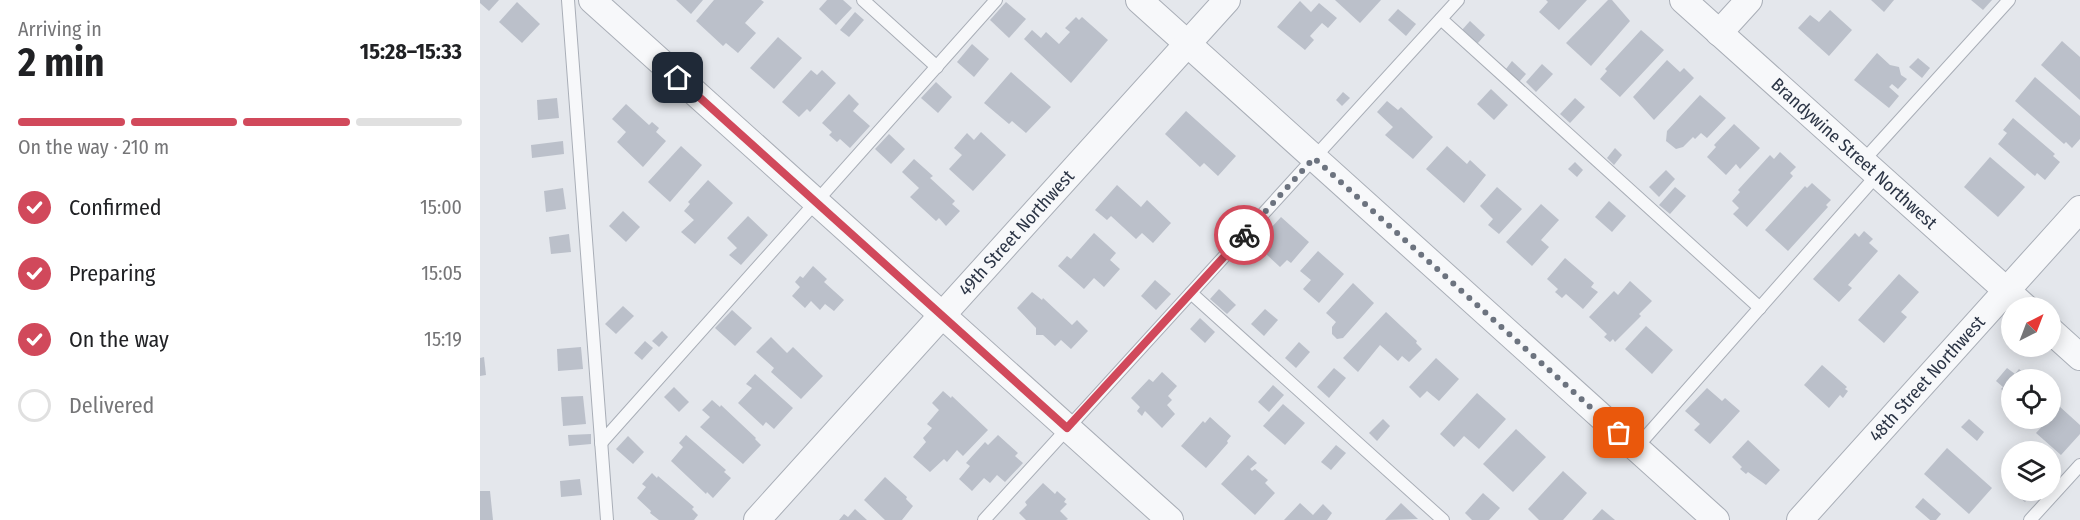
<!DOCTYPE html>
<meta charset="utf-8">
<style>
body{margin:0;font-family:"Fira Sans Condensed",sans-serif;background:#f6f6f6;color:#202124;height:100vh;display:flex;flex-direction:column;font-size:22px;white-space:nowrap}
*{box-sizing:border-box;margin:0}
p{font-size:20px;color:#757577}
.icon{flex:none;width:33px;height:33px;fill:none;stroke:currentColor;stroke-width:2;stroke-linecap:round;stroke-linejoin:round}
.map{position:relative;flex:1;overflow:hidden}
.drawer{display:flex;flex-direction:column;background:#fff;width:480px}
.drawer>*{flex:none}
.needle{width:39px;rotate:42deg}
.buttons{position:absolute;left:1521px;top:297px;display:grid;gap:12px}
.buttons a{display:grid;place-items:center;width:60px;height:60px;border-radius:50%;background:#fff;box-shadow:0 3px 15px #0003;font-size:30px}
.pin{position:absolute;display:grid;place-items:center;width:51px;height:51px;color:#fff;margin:-26px;border-radius:12px;box-shadow:0 3px 9px #0006}
.courier{position:absolute;display:grid;place-items:center;width:60px;height:60px;margin:-30px;border:4px solid #d1495b;border-radius:50%;background:#fff;color:#222;box-shadow:0 2px 8px #0007}
.summary em{font-style:normal;font-weight:700}
.summary div{display:flex;flex-direction:column-reverse}
.summary{display:flex;align-items:center;justify-content:space-between;height:102px;padding:0 18px}
h1{font-size:39px;font-weight:700;line-height:45px}
.bar{display:grid;grid-template-columns:repeat(4,1fr);gap:9px 6px;align-content:center;height:72px;padding:0 18px}
.bar i{height:8px;border-radius:4px;background:#e0e0e0}
.bar .current{background:#d1495b}
.bar p{grid-column:span 4}
ol{padding:0 18px;list-style:none}
li{display:flex;align-items:center;gap:18px;height:66px}
li p{margin-inline-start:auto}
li .icon{padding:6px;border-radius:50%;background:#d1495b;color:#fff;stroke-width:4}
li:last-child{color:#757577}
li i{width:33px;height:33px;border:3px solid #e0e0e0;border-radius:50%}
main{display:flex;flex:1;min-height:0}
.map>svg:first-child{display:block}
</style>
<main>
<section class="drawer">
<div class="summary"><div><h1>2 min</h1><p>Arriving in</p></div><em>15:28–15:33</em></div>
<div class="bar"><i class="current"></i><i class="current"></i><i class="current"></i><i></i><p>On the way · 210 m</p></div>
<ol>
<li><svg class="icon" aria-label="check" viewBox="0 0 24 24"><path d="M5 12l5 5 9-10"/></svg>Confirmed<p>15:00</p></li>
<li><svg class="icon" aria-label="check" viewBox="0 0 24 24"><path d="M5 12l5 5 9-10"/></svg>Preparing<p>15:05</p></li>
<li><svg class="icon" aria-label="check" viewBox="0 0 24 24"><path d="M5 12l5 5 9-10"/></svg>On the way<p>15:19</p></li>
<li><i></i>Delivered</li>
</ol>
</section>
<div class="map">
<svg width="1600" height="520" viewBox="0 0 1600 520">
<rect width="100%" height="100%" fill="#e4e7ec"/>
<g fill="#bbc0ca">
<polygon points="0,0 19,0 9,11 0,3"/>
<polygon points="196,0 223,0 211,14"/>
<polygon points="234,0 281,0 284,2 265,23 276,33 258,53 246,43 243,46 216,21"/>
<polygon points="347,0 363,0 372,8 356,25 339,9"/>
<polygon points="855,0 901,0 880,23"/>
<polygon points="1066,0 1107,0 1079,30 1059,12 1068,2"/>
<polygon points="1128,0 1132,0 1150,21 1111,66 1086,43"/>
<polygon points="1391,0 1414,0 1404,12"/>
<polygon points="1491,0 1512,0 1503,10"/>
<polygon points="820,1 831,12 839,3 857,18 848,28 842,23 830,36 834,40 825,50 797,27"/>
<polygon points="37,2 60,24 42,43 19,22"/>
<polygon points="526,2 546,19 529,38 510,20"/>
<polygon points="918,9 936,24 926,36 908,20"/>
<polygon points="1350,10 1372,30 1349,56 1318,28 1330,15 1339,22"/>
<polygon points="375,12 384,20 369,37 360,30"/>
<polygon points="596,17 599,20 602,17 628,40 591,83 544,39 552,30 561,38 566,32 579,44 590,32 585,28"/>
<polygon points="990,21 1005,35 997,44 982,30"/>
<polygon points="1161,30 1184,50 1140,97 1120,79 1127,71 1125,69"/>
<polygon points="298,37 322,58 294,89 270,68"/>
<polygon points="1582,41 1600,57 1600,100 1561,65"/>
<polygon points="492,44 509,59 494,77 477,62"/>
<polygon points="1397,53 1410,65 1419,67 1421,75 1427,79 1418,89 1412,84 1409,87 1419,96 1409,108 1374,80"/>
<polygon points="1438,58 1450,68 1442,78 1429,67"/>
<polygon points="1187,60 1200,72 1204,68 1214,78 1174,120 1153,97"/>
<polygon points="1032,61 1046,74 1039,82 1026,69"/>
<polygon points="1062,64 1073,74 1056,92 1046,82"/>
<polygon points="331,70 337,75 342,70 356,83 330,112 327,109 319,117 302,102"/>
<polygon points="531,72 571,107 546,133 532,121 529,124 504,103"/>
<polygon points="1555,77 1600,116 1600,139 1592,148 1586,142 1584,144 1535,101"/>
<polygon points="456,82 472,97 458,113 441,98"/>
<polygon points="1011,89 1028,105 1014,120 997,104"/>
<polygon points="863,92 870,98 862,106 856,100"/>
<polygon points="369,94 379,104 373,111 390,126 370,148 360,139 357,142 349,135 352,132 342,123"/>
<polygon points="1220,95 1246,118 1227,138 1221,133 1215,139 1213,137 1203,147 1196,149 1186,141 1187,131"/>
<polygon points="77,98 79,118 58,120 57,100"/>
<polygon points="1095,98 1105,107 1090,123 1080,114"/>
<polygon points="907,101 918,110 921,107 953,137 933,159 905,135 913,127 897,112"/>
<polygon points="146,104 169,125 172,122 179,128 176,132 186,141 163,167 137,142 146,132 132,119"/>
<polygon points="706,111 756,156 738,176 724,163 720,167 685,134"/>
<polygon points="1533,118 1575,154 1573,156 1580,162 1565,180 1557,173 1555,176 1518,144 1527,133 1523,130"/>
<polygon points="1254,124 1280,148 1260,169 1256,164 1246,175 1227,157 1236,147 1234,145"/>
<polygon points="501,132 526,155 493,191 469,169 482,155 474,148 487,133 494,140"/>
<polygon points="409,134 425,149 411,164 395,149"/>
<polygon points="83,141 84,154 52,158 51,145"/>
<polygon points="201,146 222,165 190,202 168,182"/>
<polygon points="967,146 987,164 990,160 1006,175 984,203 946,169"/>
<polygon points="1135,148 1142,155 1134,165 1127,158"/>
<polygon points="1300,152 1316,167 1310,173 1313,176 1267,227 1253,214 1259,208 1252,201 1260,192 1258,190 1290,155 1294,159"/>
<polygon points="1510,157 1545,187 1518,217 1484,187"/>
<polygon points="434,159 453,176 450,178 475,201 472,204 480,211 466,226 459,218 456,221 430,197 439,188 422,172"/>
<polygon points="1095,162 1103,170 1097,177 1088,169"/>
<polygon points="1186,170 1195,179 1179,197 1169,187"/>
<polygon points="228,180 253,203 215,244 201,232 214,220 204,211 210,204 208,202"/>
<polygon points="1332,183 1351,200 1346,205 1348,207 1308,251 1285,230 1325,186 1327,188"/>
<polygon points="637,185 661,207 667,200 691,223 673,243 662,233 656,239 631,216 627,220 615,210"/>
<polygon points="1017,187 1042,209 1019,234 1008,225 1013,219 1000,206"/>
<polygon points="1195,187 1206,196 1190,214 1179,205"/>
<polygon points="83,188 86,209 66,212 64,191"/>
<polygon points="1129,201 1146,216 1132,232 1115,217"/>
<polygon points="1061,204 1079,220 1061,240 1069,247 1052,266 1026,242"/>
<polygon points="143,211 160,227 146,242 129,226"/>
<polygon points="268,216 288,235 261,265 249,255 257,248 247,238"/>
<polygon points="801,217 829,242 811,263 807,260 800,267 785,253 791,247 781,239"/>
<polygon points="1384,231 1393,239 1389,243 1398,251 1368,285 1372,288 1359,302 1333,279 1375,233 1379,237"/>
<polygon points="614,233 636,253 630,260 640,269 624,287 614,278 604,289 578,266 587,256 591,259"/>
<polygon points="89,234 91,252 71,254 69,237"/>
<polygon points="838,251 864,274 839,303 823,289 831,280 820,271"/>
<polygon points="1085,258 1114,283 1111,287 1118,292 1103,309 1086,294 1082,298 1075,292 1078,289 1067,279"/>
<polygon points="333,266 347,279 344,282 364,300 354,311 345,304 340,310 331,301 325,308 312,296 320,287 315,282 320,276 323,278"/>
<polygon points="1419,274 1439,292 1421,312 1427,317 1404,343 1378,320"/>
<polygon points="675,280 691,294 676,310 661,296"/>
<polygon points="1150,281 1172,301 1159,314 1161,316 1135,342 1133,339 1130,342 1124,337 1127,334 1109,317 1134,291 1138,295"/>
<polygon points="873,283 894,303 863,338 857,339 852,334 852,327 856,322 846,313"/>
<polygon points="739,289 756,305 747,314 730,299"/>
<polygon points="552,292 562,300 563,298 592,325 597,320 608,331 591,349 581,340 575,346 563,335 556,335 556,328 537,308"/>
<polygon points="143,306 154,316 136,334 125,324"/>
<polygon points="785,309 798,320 784,336 771,324"/>
<polygon points="252,310 272,328 255,346 235,328"/>
<polygon points="906,312 937,341 936,343 942,349 929,362 922,356 918,361 900,345 878,372 863,358"/>
<polygon points="720,318 735,332 725,343 710,329"/>
<polygon points="1166,326 1193,350 1172,374 1145,349"/>
<polygon points="182,331 188,337 179,347 172,341"/>
<polygon points="291,337 307,353 313,347 343,376 321,399 291,372 294,368 276,352"/>
<polygon points="165,341 173,348 162,360 154,353"/>
<polygon points="819,342 830,352 816,368 805,358"/>
<polygon points="101,347 103,369 78,371 77,349"/>
<polygon points="4,357 6,375 0,376 0,358"/>
<polygon points="956,358 979,379 959,401 947,391 940,398 929,387"/>
<polygon points="1342,365 1367,387 1365,389 1368,391 1363,398 1360,395 1349,408 1324,385"/>
<polygon points="854,368 866,378 849,398 837,387"/>
<polygon points="1527,368 1535,374 1539,369 1551,380 1532,380 1532,399 1521,389 1523,387 1516,381"/>
<polygon points="682,372 697,386 688,396 692,400 687,405 695,414 682,428 665,411 662,416 657,411 660,407 651,398 669,379 673,382"/>
<polygon points="275,374 313,408 294,429 286,422 283,426 258,403 272,388 266,384"/>
<polygon points="793,385 804,395 789,412 778,402"/>
<polygon points="194,387 209,402 199,412 184,397"/>
<polygon points="1227,388 1242,401 1245,398 1260,411 1230,444 1214,430 1220,424 1205,411"/>
<polygon points="463,391 471,398 472,396 508,430 483,456 477,450 467,462 464,459 450,472 433,457 446,442 443,438 452,428 447,424 459,410 452,403"/>
<polygon points="997,393 1026,419 999,449 984,436 974,447 960,434"/>
<polygon points="103,396 106,424 83,426 81,397"/>
<polygon points="232,400 240,407 241,405 276,438 275,439 281,445 263,464 220,427 230,417 222,410"/>
<polygon points="803,404 825,423 805,445 783,426"/>
<polygon points="1579,406 1600,425 1600,434 1581,455 1556,433 1570,418"/>
<polygon points="730,417 751,436 747,441 748,443 726,468 701,446 723,421 725,423"/>
<polygon points="903,419 910,426 897,441 889,433"/>
<polygon points="1489,419 1504,432 1497,441 1481,427"/>
<polygon points="1036,429 1066,457 1033,492 1003,464"/>
<polygon points="111,434 111,444 89,446 88,435"/>
<polygon points="206,435 246,470 244,472 251,478 233,498 227,492 226,494 191,461 203,447 199,443"/>
<polygon points="518,435 538,453 535,456 543,463 525,482 517,475 510,483 504,478 492,491 479,479 490,466 486,463 505,442 508,445"/>
<polygon points="148,436 164,452 153,464 136,449"/>
<polygon points="1268,440 1300,470 1286,485 1268,472 1266,474 1260,469 1262,467 1252,457"/>
<polygon points="856,445 866,453 851,470 841,462"/>
<polygon points="1467,448 1512,488 1489,514 1444,474"/>
<polygon points="768,455 777,463 770,469 772,471 775,469 788,480 785,483 795,493 775,515 741,484"/>
<polygon points="1083,471 1107,493 1083,520 1059,520 1048,509"/>
<polygon points="172,473 177,478 178,476 214,507 212,509 218,515 214,520 179,520 170,513 171,511 157,498 166,487 162,484"/>
<polygon points="405,477 427,497 426,499 433,506 422,520 405,520 384,500"/>
<polygon points="100,479 102,495 81,497 80,481"/>
<polygon points="563,483 575,494 577,491 586,499 584,502 587,504 580,511 588,519 586,520 546,520 539,513 547,505 545,502"/>
<polygon points="1532,490 1555,490 1545,502"/>
<polygon points="0,491 10,491 13,520 0,520"/>
<polygon points="1003,493 1020,508 1009,520 992,520 985,513"/>
<polygon points="1443,498 1461,514 1456,520 1450,520 1435,507"/>
<polygon points="820,503 833,515 843,504 852,513 847,520 804,520"/>
<polygon points="921,503 938,519 905,520"/>
<polygon points="375,509 387,520 359,520 364,514 368,517"/>
<polygon points="1122,509 1135,520 1112,520"/>
</g>
<g fill="none" stroke-linecap="round" stroke-linejoin="round">
<defs>
<g id="service">
<polyline points="88,0 127,520"/>
<polyline points="383,0 457,67"/>
<polyline points="961,19 1280,308"/>
<polyline points="1383,161 1529,0"/>
<polyline points="711,293 963,520"/>
<polyline points="121,443 516,0"/>
<polyline points="1156,448 1397,175"/>
<polyline points="504,520 978,0"/>
<polyline points="1550,520 1600,465"/>
</g>
<g id="minor">
<polyline points="112,0 690,520"/>
<polyline points="659,0 1236,520"/>
<path id="s1" d="M1203,0L1546,308"/>
<polyline points="1239,33 1269,0"/>
<polyline points="1570,330 1600,357"/>
<path id="s2" d="M277,520L747,0"/>
<path id="s3" d="M1320,520L1600,209"/>
</g>
</defs>
<use href="#service" stroke="#a9aeb7" stroke-width="14"/>
<use href="#minor" stroke="#a9aeb7" stroke-width="28"/>
<use href="#service" stroke="#f7f8fa" stroke-width="12"/>
<use href="#minor" stroke="#f7f8fa" stroke-width="26"/>
</g>
<g fill="none" stroke-linecap="round" stroke-linejoin="round">
<polyline stroke="#6c737f" stroke-width="6" stroke-dasharray="0 10.8" points="764,235 834,158 1139,433"/>
<polyline stroke="#d1495b" stroke-width="8" points="198,78 587,428 764,235"/>
</g>
<g text-anchor="middle" stroke-width="5" stroke-linejoin="round" paint-order="stroke">
<g font-size="18" fill="#2b3445" stroke="#f4f6f9">
<text dy="6" stroke="none"><textPath href="#s1" startOffset="230">Brandywine Street Northwest</textPath></text>
<text dy="6" stroke="none"><textPath href="#s2" startOffset="387">49th Street Northwest</textPath></text>
<text dy="6" stroke="none"><textPath href="#s3" startOffset="190">48th Street Northwest</textPath></text>
</g>
</g>
</svg>
<div class="buttons">
<a><svg class="needle" viewBox="-14 -14 28 28"><path d="M0-13l5 13h-10z" fill="#e53935"/><path d="M0 13l5-13h-10z" fill="#757577"/></svg></a>
<a><svg class="icon" aria-label="locate" viewBox="0 0 24 24"><circle cx="12" cy="12" r="6"/><path d="M12 2v4M12 18v4M2 12h4M18 12h4"/></svg></a>
<a><svg class="icon" aria-label="layers" viewBox="0 0 24 24"><path d="M12 4l9 5-9 5-9-5zM3 14l9 5 9-5"/></svg></a>
</div>
<div class="pin" style="left:1139px;top:433px;background:#ea580c"><svg class="icon" aria-label="bag" viewBox="0 0 24 24"><path d="M5 8h14l-1 12H6zM9 8a3 3 0 0 1 6 0"/></svg></div>
<div class="pin" style="left:198px;top:78px;background:#1f2937"><svg class="icon" aria-label="home" viewBox="0 0 24 24"><path d="M3 11l9-7 9 7M6 9v11h12V9"/></svg></div>
<div class="courier" style="left:764px;top:235px"><svg class="icon" aria-label="bike" viewBox="0 0 24 24"><circle cx="6" cy="16" r="4"/><circle cx="18" cy="16" r="4"/><path d="M6 16l4-8h5l3 8M10 8l3 8H6M13 5h3"/></svg></div>
</div>
</main>
